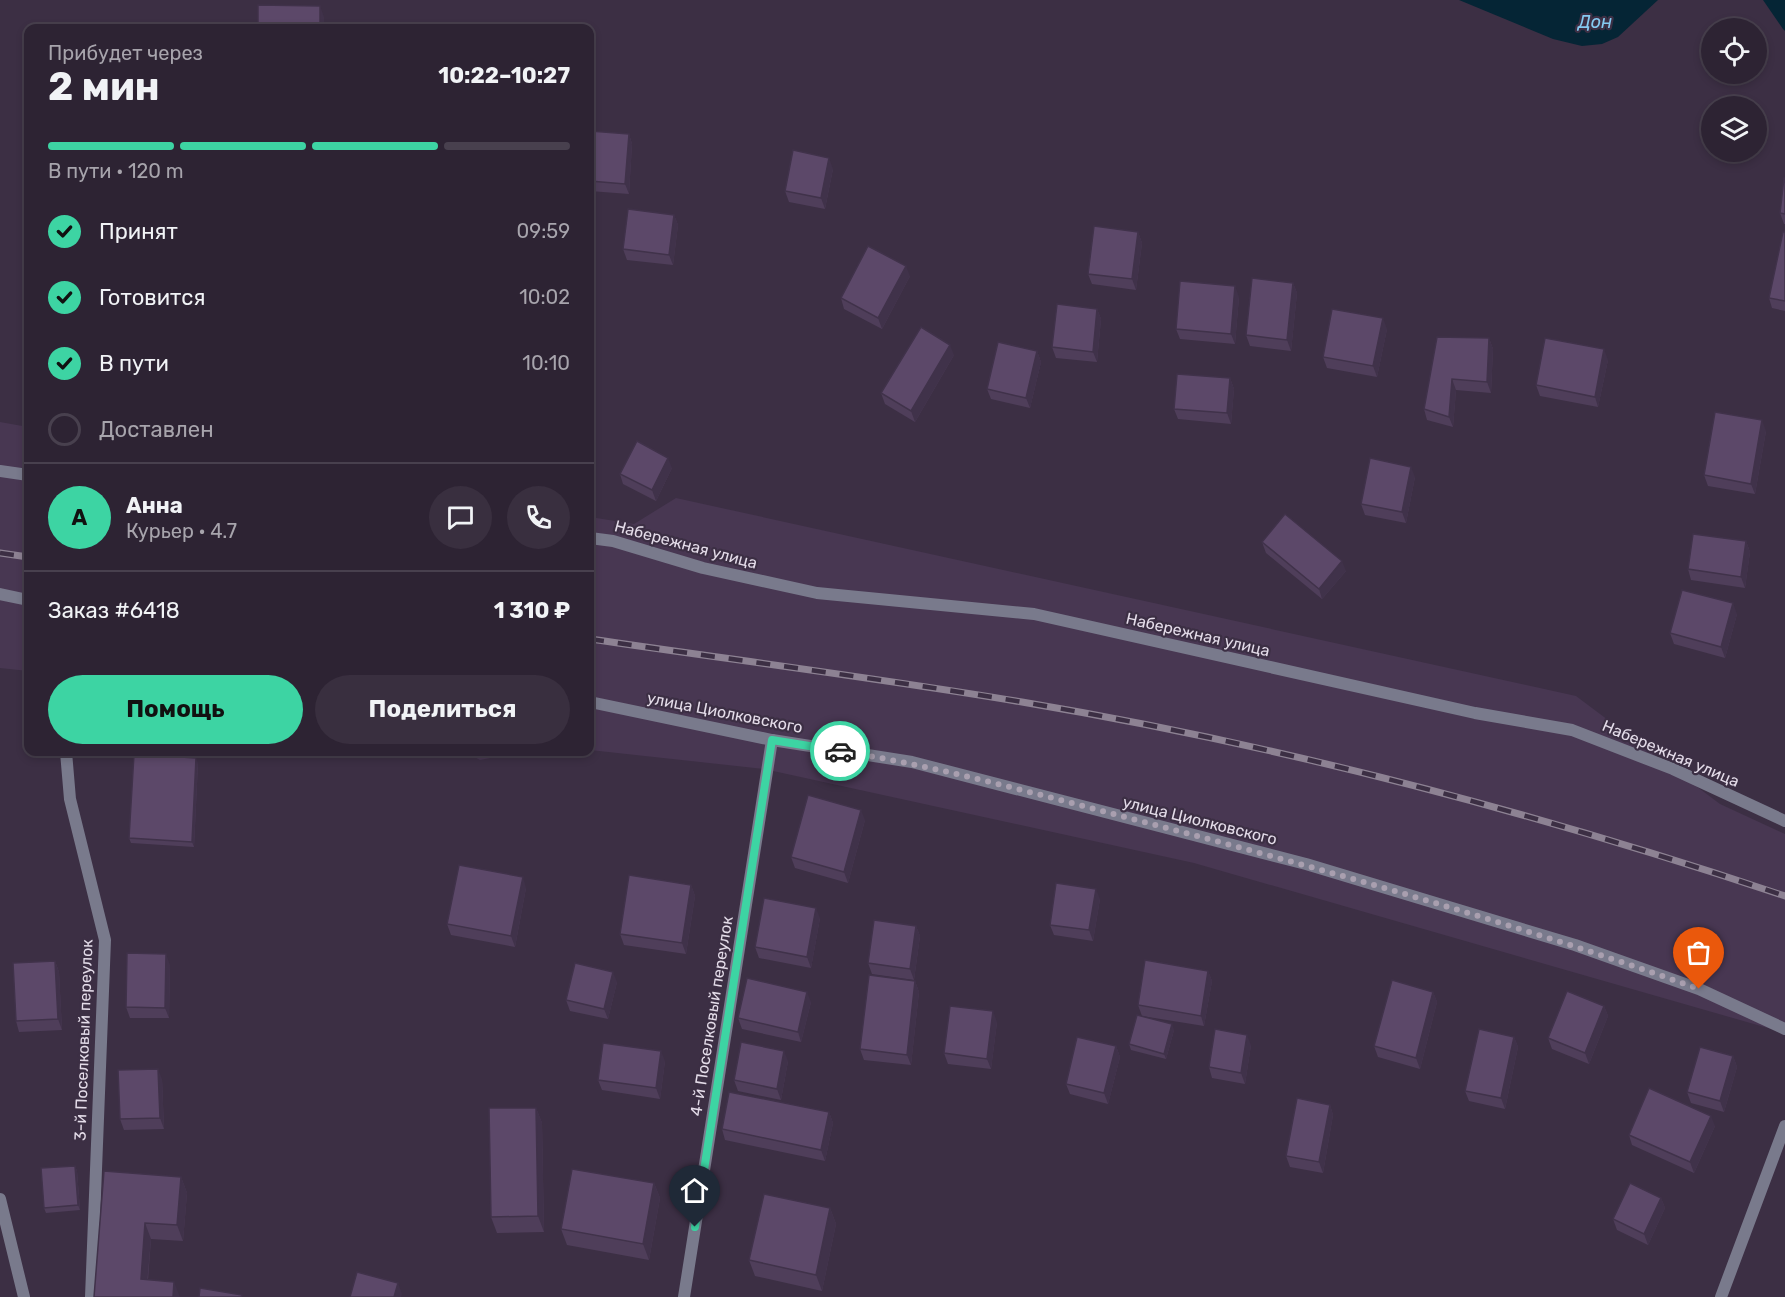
<!DOCTYPE html>
<html lang="ru">
<meta charset="utf-8">
<style>
body{margin:0;font-family:Rubik,sans-serif;background:#392f3f;color:#f1f3f6;height:100vh;display:flex;flex-direction:column;font-size:22px;white-space:nowrap}
*{box-sizing:border-box;margin:0}
p{font-size:20px;color:#a7a4ac}
.icon{flex:none;width:33px;height:33px;fill:none;stroke:currentColor;stroke-width:2;stroke-linecap:round;stroke-linejoin:round}
.map{position:relative;flex:1;overflow:hidden}
.panel{position:absolute;left:24px;top:24px;width:570px;height:732px;display:flex;flex-direction:column;background:#2d2333;border-radius:12px;box-shadow:0 3px 9px #0003,0 0 0 2px #48404e}
.panel>*{flex:none}
.controls{position:absolute;left:1701px;top:18px;display:grid;gap:12px}
.controls a{display:grid;place-items:center;width:66px;height:66px;border-radius:50%;background:#2d2333;box-shadow:0 3px 9px #0003,0 0 0 2px #48404e;font-size:30px}
.pin{position:absolute;display:grid;place-items:center;width:51px;height:51px;color:#fff;margin:-62px -26px;border-radius:50% 50% 50% 0;rotate:-45deg;box-shadow:0 0 6px #0007}
.pin .icon{rotate:45deg}
.courier{position:absolute;display:grid;place-items:center;width:60px;height:60px;margin:-30px;border:4px solid #3dd4a3;border-radius:50%;background:#fff;color:#222;box-shadow:0 2px 8px #0007}
.overview em{font-style:normal;font-weight:700}
.overview div{display:flex;flex-direction:column-reverse}
.overview{display:flex;align-items:center;justify-content:space-between;height:102px;padding:0 24px}
h1{font-size:39px;font-weight:700;line-height:45px}
.bar{display:grid;grid-template-columns:repeat(4,1fr);gap:9px 6px;align-content:center;height:72px;padding:0 24px}
.bar i{height:8px;border-radius:4px;background:#48404e}
.bar .selected{background:#3dd4a3}
.bar p{grid-column:span 4}
.line{display:flex;align-items:center;gap:15px;padding:0 24px;border-top:2px solid #48404e}
.line div{flex:1}
.round{display:grid;place-items:center;flex:none;width:63px;height:63px;border-radius:32px;background:#392f3f}
ol{padding:0 24px;list-style:none}
li{display:flex;align-items:center;gap:18px;height:66px}
li p{margin-inline-start:auto}
li .icon{padding:6px;border-radius:50%;background:#3dd4a3;color:#111;stroke-width:4}
li:last-child{color:#a7a4ac}
li i{width:33px;height:33px;border:3px solid #48404e;border-radius:50%}
.cta{display:flex;gap:12px;margin-top:auto;padding:12px 24px}
.cta a{flex:1;height:69px;border-radius:36px;background:#3dd4a3;color:#111;font-size:24px;font-weight:700;line-height:69px;text-align:center}
.cta a+a{background:#392f3f;color:#f1f3f6}
.map>svg:first-child{display:block}
</style>
<div class="map">
<svg width="1785" height="1297" viewBox="0 0 1785 1297">
<rect width="100%" height="100%" fill="#3c2f44"/>
<g fill="#483752">
<polygon points="0,422 28,427 28,671 0,668"/>
<polygon points="676,498 1576,696 1720,804 1785,834 1785,1033 1194,863 764,769 590,750 590,517 634,524"/>
<polygon points="466,752 521,752 480,760"/>
</g>
<g fill="#052535">
<polygon points="1459,0 1658,0 1618,37 1602,44 1582,46 1553,39"/>
<polygon points="1763,0 1785,0 1785,31 1783,29"/>
</g>
<g fill="none" stroke-linecap="round" stroke-linejoin="round">
<g stroke="#797a8c" stroke-width="12">
<polyline points="0,471 28,475"/>
<polyline points="590,538 613,541 703,568 817,593 1034,614 1475,713 1572,730 1673,769 1785,821"/>
<polyline points="0,594 28,600"/>
<polyline points="590,702 772,740 912,762 1306,864 1575,945 1699,989 1785,1029"/>
<polyline points="66,752 70,799 105,940 91,1297"/>
<polyline points="0,1199 24,1297"/>
<polyline points="684,1297 772,740"/>
<polyline points="1721,1297 1785,1126"/>
</g>
<defs>
<g id="rail">
<polyline points="0,553 28,557"/>
<path d="M590,639C734,660 878,678 1022,702C1280,745 1537,813 1785,896"/>
</g>
</defs>
<use href="#rail" stroke="#8d8293" stroke-width="7"/>
<use href="#rail" stroke="#3c2f44" stroke-width="4.5" stroke-dasharray="14" stroke-linecap="butt"/>
</g>
<g fill="#4f3e5a">
<polygon points="590,131 629,134 632,144 629,194 590,191"/>
<polygon points="833,169 825,209 789,202 785,191"/>
<polygon points="1785,178 1785,224 1784,224 1780,213"/>
<polygon points="674,215 678,225 673,265 627,260 623,249"/>
<polygon points="1138,232 1142,243 1136,290 1092,284 1088,274"/>
<polygon points="1785,232 1785,311 1772,308 1769,298"/>
<polygon points="910,276 882,329 844,309 841,298"/>
<polygon points="1293,283 1297,293 1291,351 1250,346 1246,335"/>
<polygon points="1239,297 1235,344 1180,339 1176,329"/>
<polygon points="1097,309 1101,319 1097,362 1056,358 1052,347"/>
<polygon points="1387,329 1377,377 1327,368 1323,357"/>
<polygon points="1489,338 1493,349 1491,393 1456,390 1453,427 1427,420 1424,409"/>
<polygon points="1037,351 1041,362 1030,408 991,399 987,389"/>
<polygon points="954,355 915,422 885,404 881,393"/>
<polygon points="1608,360 1598,407 1540,396 1536,385"/>
<polygon points="1230,378 1234,389 1231,424 1178,419 1174,409"/>
<polygon points="1766,431 1755,494 1708,486 1704,475"/>
<polygon points="672,468 656,501 623,484 620,474"/>
<polygon points="1415,477 1406,523 1365,515 1361,504"/>
<polygon points="1746,541 1750,552 1745,588 1691,580 1688,569"/>
<polygon points="1262,542 1346,571 1322,599 1266,553"/>
<polygon points="1737,614 1725,658 1674,644 1670,633"/>
<polygon points="198,763 194,847 131,843 129,838"/>
<polygon points="865,820 848,883 795,868 791,857"/>
<polygon points="691,885 695,896 686,954 624,945 620,934"/>
<polygon points="526,888 515,947 451,935 447,924"/>
<polygon points="1100,899 1093,941 1054,935 1050,925"/>
<polygon points="820,918 811,968 759,958 755,947"/>
<polygon points="916,926 920,936 914,980 872,974 868,963"/>
<polygon points="55,961 59,972 62,1030 19,1032 16,1021"/>
<polygon points="170,965 169,1018 130,1018 126,1007"/>
<polygon points="1208,971 1212,981 1204,1026 1142,1016 1138,1005"/>
<polygon points="915,981 919,992 911,1065 864,1060 860,1049"/>
<polygon points="617,982 608,1019 570,1011 566,1000"/>
<polygon points="1433,992 1437,1002 1420,1069 1378,1057 1374,1046"/>
<polygon points="811,1002 801,1042 742,1029 738,1018"/>
<polygon points="1604,1006 1608,1016 1589,1064 1552,1049 1548,1038"/>
<polygon points="997,1022 991,1069 948,1064 944,1053"/>
<polygon points="1174,1030 1166,1059 1131,1050 1129,1044"/>
<polygon points="1514,1037 1518,1047 1505,1109 1469,1101 1465,1091"/>
<polygon points="1251,1045 1245,1084 1212,1078 1209,1067"/>
<polygon points="1116,1046 1120,1057 1108,1104 1070,1094 1066,1084"/>
<polygon points="1733,1056 1737,1067 1724,1112 1691,1103 1687,1092"/>
<polygon points="665,1061 660,1099 602,1090 598,1080"/>
<polygon points="788,1061 781,1100 738,1091 734,1080"/>
<polygon points="162,1079 164,1129 124,1130 120,1119"/>
<polygon points="1330,1105 1333,1115 1323,1173 1290,1167 1286,1156"/>
<polygon points="536,1108 542,1123 544,1232 497,1233 491,1217"/>
<polygon points="829,1112 833,1123 825,1161 725,1140 722,1129"/>
<polygon points="1715,1126 1694,1173 1632,1145 1629,1135"/>
<polygon points="75,1166 77,1171 80,1210 46,1213 44,1208"/>
<polygon points="104,1171 181,1177 187,1193 183,1241 151,1239 148,1280 94,1297"/>
<polygon points="654,1183 660,1198 649,1260 567,1245 561,1229"/>
<polygon points="1661,1198 1665,1208 1648,1245 1617,1230 1613,1219"/>
<polygon points="830,1208 836,1224 822,1291 755,1276 749,1260"/>
</g>
<g fill="#40324a">
<polygon points="320,6 324,17 324,28 320,28"/>
<polygon points="629,134 632,144 629,194 625,184"/>
<polygon points="829,158 833,169 825,209 821,198"/>
<polygon points="674,215 678,225 673,265 669,255"/>
<polygon points="1138,232 1142,243 1136,290 1132,279"/>
<polygon points="906,266 910,276 882,329 878,318"/>
<polygon points="1293,283 1297,293 1291,351 1287,340"/>
<polygon points="1235,286 1239,297 1235,344 1231,334"/>
<polygon points="1097,309 1101,319 1097,362 1093,352"/>
<polygon points="1383,318 1387,329 1377,377 1373,366"/>
<polygon points="1489,338 1493,349 1491,393 1487,382"/>
<polygon points="950,345 954,355 915,422 911,411"/>
<polygon points="1604,349 1608,360 1598,407 1595,397"/>
<polygon points="1037,351 1041,362 1030,408 1026,398"/>
<polygon points="590,364 594,375 590,417"/>
<polygon points="1230,378 1234,389 1231,424 1227,413"/>
<polygon points="1452,379 1456,390 1453,427 1449,417"/>
<polygon points="1762,420 1766,431 1755,494 1751,484"/>
<polygon points="668,458 672,468 656,501 652,490"/>
<polygon points="1411,467 1415,477 1406,523 1402,512"/>
<polygon points="1746,541 1750,552 1745,588 1741,577"/>
<polygon points="1342,561 1346,571 1322,599 1319,589"/>
<polygon points="1733,603 1737,614 1725,658 1721,647"/>
<polygon points="196,758 198,763 194,847 192,842"/>
<polygon points="861,810 865,820 848,883 844,872"/>
<polygon points="523,877 526,888 515,947 511,936"/>
<polygon points="691,885 695,896 686,954 682,943"/>
<polygon points="1096,889 1100,899 1093,941 1089,930"/>
<polygon points="816,908 820,918 811,968 807,957"/>
<polygon points="916,926 920,936 914,980 910,969"/>
<polygon points="166,954 170,965 169,1018 165,1008"/>
<polygon points="55,961 59,972 62,1030 58,1019"/>
<polygon points="1208,971 1212,981 1204,1026 1201,1016"/>
<polygon points="613,972 617,982 608,1019 604,1009"/>
<polygon points="915,981 919,992 911,1065 907,1055"/>
<polygon points="807,992 811,1002 801,1042 798,1032"/>
<polygon points="1433,992 1437,1002 1420,1069 1416,1058"/>
<polygon points="1604,1006 1608,1016 1589,1064 1585,1053"/>
<polygon points="993,1011 997,1022 991,1069 987,1059"/>
<polygon points="1172,1024 1174,1030 1166,1059 1164,1054"/>
<polygon points="1247,1035 1251,1045 1245,1084 1241,1073"/>
<polygon points="1514,1037 1518,1047 1505,1109 1501,1098"/>
<polygon points="1116,1046 1120,1057 1108,1104 1104,1093"/>
<polygon points="661,1051 665,1061 660,1099 656,1088"/>
<polygon points="784,1051 788,1061 781,1100 777,1089"/>
<polygon points="1733,1056 1737,1067 1724,1112 1720,1101"/>
<polygon points="158,1069 162,1079 164,1129 160,1118"/>
<polygon points="1330,1105 1333,1115 1323,1173 1319,1162"/>
<polygon points="536,1108 542,1123 544,1232 538,1216"/>
<polygon points="829,1112 833,1123 825,1161 821,1150"/>
<polygon points="1711,1116 1715,1126 1694,1173 1690,1162"/>
<polygon points="75,1166 77,1171 80,1210 78,1205"/>
<polygon points="181,1177 187,1193 183,1241 177,1225"/>
<polygon points="654,1183 660,1198 649,1260 643,1244"/>
<polygon points="1661,1198 1665,1208 1648,1245 1644,1234"/>
<polygon points="830,1208 836,1224 822,1291 816,1275"/>
<polygon points="145,1223 151,1239 146,1295 141,1279"/>
<polygon points="174,1282 180,1297 173,1297"/>
<polygon points="398,1283 402,1294 401,1297 394,1297"/>
</g>
<g fill="#5c4869" stroke="#40324a" stroke-width="1.5">
<polygon points="258,5 320,6 320,28 258,28"/>
<polygon points="590,131 629,134 625,184 590,181"/>
<polygon points="793,150 829,158 821,198 785,191"/>
<polygon points="1784,178 1785,178 1785,214 1780,213"/>
<polygon points="628,209 674,215 669,255 623,249"/>
<polygon points="1094,226 1138,232 1132,279 1088,274"/>
<polygon points="1783,232 1785,232 1785,301 1769,298"/>
<polygon points="868,246 906,266 878,318 841,298"/>
<polygon points="1252,278 1293,283 1287,340 1246,335"/>
<polygon points="1180,281 1235,286 1231,334 1176,329"/>
<polygon points="1057,304 1097,309 1093,352 1052,347"/>
<polygon points="1332,309 1383,318 1373,366 1323,357"/>
<polygon points="921,327 950,345 911,411 881,393"/>
<polygon points="1437,337 1489,338 1487,382 1452,379 1449,417 1424,409"/>
<polygon points="1545,338 1604,349 1595,397 1536,385"/>
<polygon points="998,342 1037,351 1026,398 987,389"/>
<polygon points="1177,374 1230,378 1227,413 1174,409"/>
<polygon points="1715,412 1762,420 1751,484 1704,475"/>
<polygon points="637,441 668,458 652,490 620,474"/>
<polygon points="1370,458 1411,467 1402,512 1361,504"/>
<polygon points="1285,514 1342,561 1319,589 1262,542"/>
<polygon points="1693,534 1746,541 1741,577 1688,569"/>
<polygon points="1682,590 1733,603 1721,647 1670,633"/>
<polygon points="134,754 196,758 192,842 129,838"/>
<polygon points="808,795 861,810 844,872 791,857"/>
<polygon points="459,865 523,877 511,936 447,924"/>
<polygon points="629,875 691,885 682,943 620,934"/>
<polygon points="1056,883 1096,889 1089,930 1050,925"/>
<polygon points="764,898 816,908 807,957 755,947"/>
<polygon points="874,920 916,926 910,969 868,963"/>
<polygon points="127,953 166,954 165,1008 126,1007"/>
<polygon points="1145,960 1208,971 1201,1016 1138,1005"/>
<polygon points="55,961 58,1019 16,1021 13,963"/>
<polygon points="575,963 613,972 604,1009 566,1000"/>
<polygon points="869,975 915,981 907,1055 860,1049"/>
<polygon points="747,978 807,992 798,1032 738,1018"/>
<polygon points="1392,980 1433,992 1416,1058 1374,1046"/>
<polygon points="1567,991 1604,1006 1585,1053 1548,1038"/>
<polygon points="950,1006 993,1011 987,1059 944,1053"/>
<polygon points="1137,1015 1172,1024 1164,1054 1129,1044"/>
<polygon points="1215,1029 1247,1035 1241,1073 1209,1067"/>
<polygon points="1479,1029 1514,1037 1501,1098 1465,1091"/>
<polygon points="1077,1037 1116,1046 1104,1093 1066,1084"/>
<polygon points="741,1042 784,1051 777,1089 734,1080"/>
<polygon points="603,1043 661,1051 656,1088 598,1080"/>
<polygon points="1700,1047 1733,1056 1720,1101 1687,1092"/>
<polygon points="158,1069 160,1118 120,1119 118,1070"/>
<polygon points="1649,1088 1711,1116 1690,1162 1629,1135"/>
<polygon points="729,1092 829,1112 821,1150 722,1129"/>
<polygon points="1297,1098 1330,1105 1319,1162 1286,1156"/>
<polygon points="489,1108 536,1108 538,1216 491,1217"/>
<polygon points="75,1166 78,1205 44,1208 41,1168"/>
<polygon points="572,1169 654,1183 643,1244 561,1229"/>
<polygon points="104,1171 181,1177 177,1225 145,1223 141,1279 174,1282 173,1297 94,1297"/>
<polygon points="1630,1183 1661,1198 1644,1234 1613,1219"/>
<polygon points="764,1194 830,1208 816,1275 749,1260"/>
<polygon points="357,1272 398,1283 394,1297 350,1297"/>
<polygon points="200,1288 242,1295 241,1297 199,1297"/>
</g>
<g fill="none" stroke-linecap="round" stroke-linejoin="round">
<path stroke="#a99faf" stroke-width="6" stroke-dasharray="0 10.8" d="M840,751C943,767 1043,796 1144,822C1331,871 1517,924 1699,989"/>
<polyline stroke="#3dd4a3" stroke-width="8" points="695,1227 772,740 840,751"/>
</g>
<g text-anchor="middle" stroke-width="4.5" stroke-linejoin="round" paint-order="stroke">
<g font-size="16" fill="#e4dce9" stroke="#3c2f44">
<text transform="translate(686 544) rotate(15)" y="6">Набережная улица</text>
<text transform="translate(1198 634) rotate(13)" y="6">Набережная улица</text>
<text transform="translate(725 712) rotate(11)" y="6">улица Циолковского</text>
<text transform="translate(1671 753) rotate(23)" y="6">Набережная улица</text>
<text transform="translate(1200 820) rotate(14)" y="6">улица Циолковского</text>
<text transform="translate(711 1016) rotate(-81)" y="6">4-й Поселковый переулок</text>
<text transform="translate(83 1040) rotate(-88)" y="6">3-й Поселковый переулок</text>
</g>
<g font-size="18" font-style="italic" fill="#85caf1" stroke="#3c2f44">
<text x="1595" y="28">Дон</text>
</g>
</g>
</svg>
<div class="controls">
<a><svg class="icon" aria-label="locate" viewBox="0 0 24 24"><circle cx="12" cy="12" r="6"/><path d="M12 2v4M12 18v4M2 12h4M18 12h4"/></svg></a>
<a><svg class="icon" aria-label="layers" viewBox="0 0 24 24"><path d="M12 4l9 5-9 5-9-5zM3 14l9 5 9-5"/></svg></a>
</div>
<div class="pin" style="left:1699px;top:989px;background:#ea580c"><svg class="icon" aria-label="bag" viewBox="0 0 24 24"><path d="M5 8h14l-1 12H6zM9 8a3 3 0 0 1 6 0"/></svg></div>
<div class="pin" style="left:695px;top:1227px;background:#1f2937"><svg class="icon" aria-label="home" viewBox="0 0 24 24"><path d="M3 11l9-7 9 7M6 9v11h12V9"/></svg></div>
<div class="courier" style="left:840px;top:751px"><svg class="icon" aria-label="car" viewBox="0 0 24 24"><path d="M5 17H2v-5l4-1 3-4h7l3 4 3 1v5h-3M9 17h6M6 11h13"/><circle cx="7" cy="17" r="2"/><circle cx="17" cy="17" r="2"/></svg></div>
<section class="panel">
<div class="overview"><div><h1>2 мин</h1><p>Прибудет через</p></div><em>10:22–10:27</em></div>
<div class="bar"><i class="selected"></i><i class="selected"></i><i class="selected"></i><i></i><p>В пути · 120 m</p></div>
<ol>
<li><svg class="icon" aria-label="check" viewBox="0 0 24 24"><path d="M5 12l5 5 9-10"/></svg>Принят<p>09:59</p></li>
<li><svg class="icon" aria-label="check" viewBox="0 0 24 24"><path d="M5 12l5 5 9-10"/></svg>Готовится<p>10:02</p></li>
<li><svg class="icon" aria-label="check" viewBox="0 0 24 24"><path d="M5 12l5 5 9-10"/></svg>В пути<p>10:10</p></li>
<li><i></i>Доставлен</li>
</ol>
<div class="line" style="height:108px"><b class="round" style="background:#3dd4a3;color:#111">А</b><div><b>Анна</b><p>Курьер · 4.7</p></div><a class="round"><svg class="icon" aria-label="chat" viewBox="0 0 24 24"><path d="M4 5h16v11H9l-5 4z"/></svg></a><a class="round"><svg class="icon" aria-label="phone" viewBox="0 0 24 24"><path d="M5 4h4l2 5-3 2q2 4 5 5l2-3 5 2v4C11 20 4 13 5 4z"/></svg></a></div>
<div class="line" style="height:78px"><div>Заказ #6418</div><b>1 310 ₽</b></div>
<div class="cta"><a>Помощь</a><a>Поделиться</a></div>
</section>
</div>
